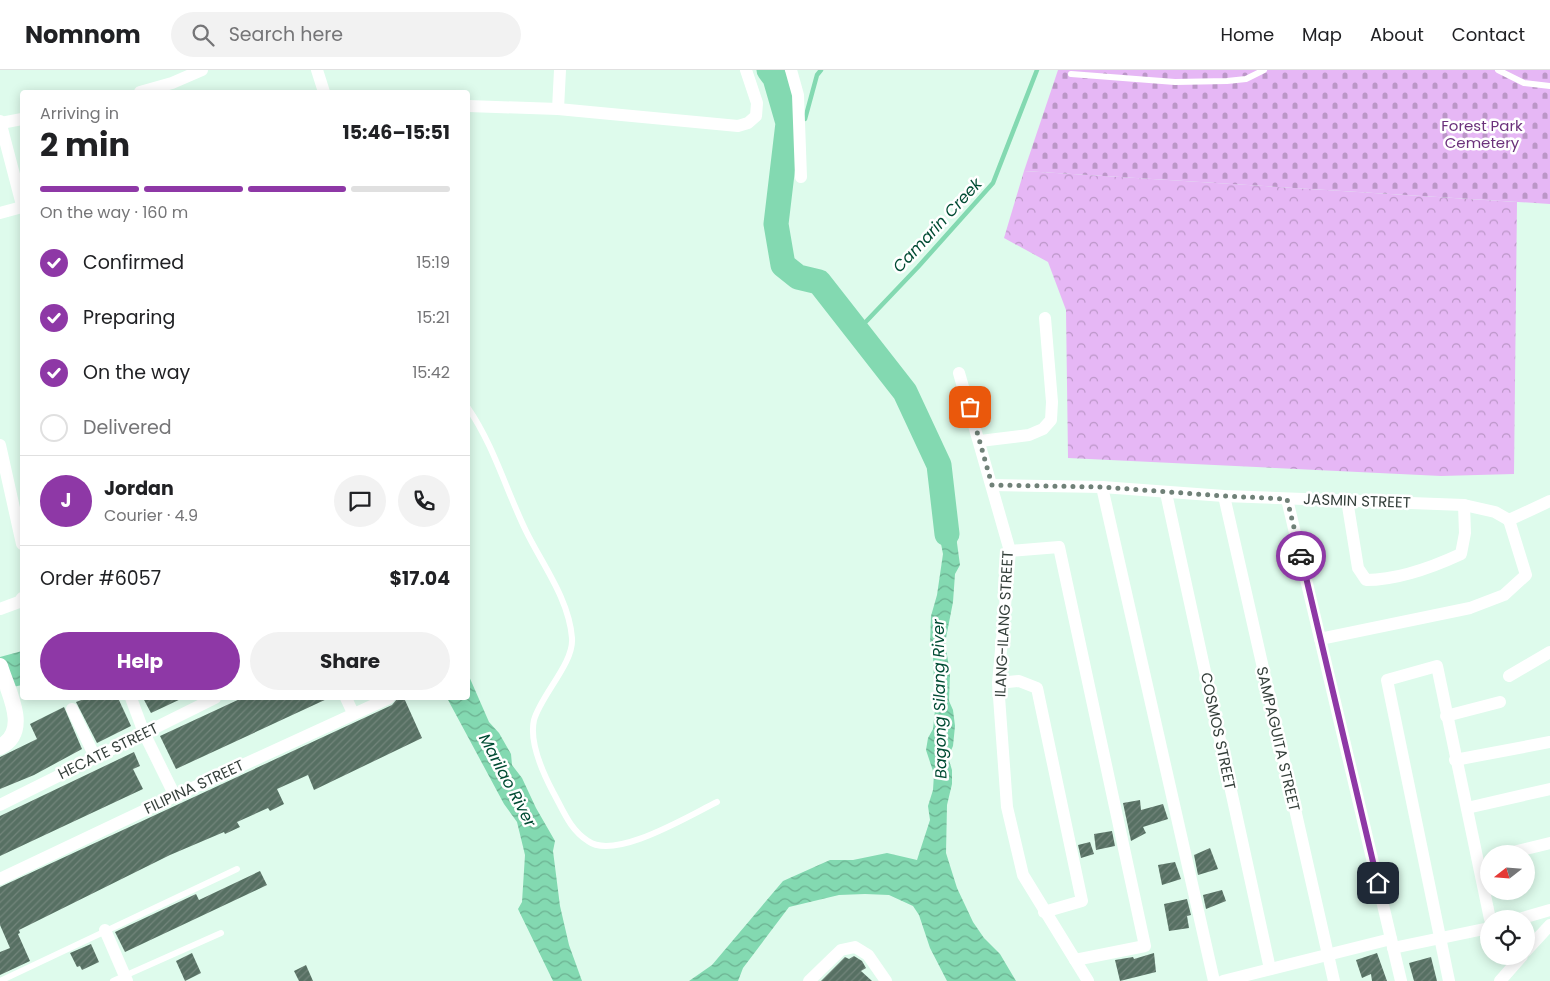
<!DOCTYPE html>
<meta charset="utf-8">
<style>
body{margin:0;font-family:Poppins,sans-serif;background:#f2f2f2;color:#202124;height:100vh;display:flex;flex-direction:column;font-size:19px;white-space:nowrap}
*{box-sizing:border-box;margin:0}
p{font-size:16px;color:#757577}
.icon{flex:none;width:28px;height:28px;fill:none;stroke:currentColor;stroke-width:2;stroke-linecap:round;stroke-linejoin:round}
.map{position:relative;flex:1;overflow:hidden}
.drawer{position:absolute;left:20px;top:20px;width:450px;height:610px;display:flex;flex-direction:column;background:#fff;border-radius:5px;box-shadow:0 2px 12px #0003}
.drawer>*{flex:none}
.needle{width:32px;rotate:253deg}
.fabs{position:absolute;left:1480px;top:775px;display:grid;gap:10px}
.fabs a{display:grid;place-items:center;width:55px;height:55px;border-radius:50%;background:#fff;box-shadow:0 2px 12px #0003;font-size:25px}
.pin{position:absolute;display:grid;place-items:center;width:42px;height:42px;color:#fff;margin:-21px;border-radius:10px;box-shadow:0 2px 8px #0006}
.courier{position:absolute;display:grid;place-items:center;width:50px;height:50px;margin:-25px;border:4px solid #8e38a6;border-radius:50%;background:#fff;color:#222;box-shadow:0 1px 6px #0007}
.overview em{font-style:normal;font-weight:700}
.overview div{display:flex;flex-direction:column-reverse}
.overview{display:flex;align-items:center;justify-content:space-between;height:85px;padding:0 20px}
h1{font-size:32px;font-weight:700;line-height:38px}
.bar{display:grid;grid-template-columns:repeat(4,1fr);gap:8px 5px;align-content:center;height:60px;padding:0 20px}
.bar i{height:6px;border-radius:4px;background:#e0e0e0}
.bar .on{background:#8e38a6}
.bar p{grid-column:span 4}
.line{display:flex;align-items:center;gap:12px;padding:0 20px;border-top:1px solid #e0e0e0}
.line div{flex:1}
.round{display:grid;place-items:center;flex:none;width:52px;height:52px;border-radius:26px;background:#f2f2f2}
ol{padding:0 20px;list-style:none}
li{display:flex;align-items:center;gap:15px;height:55px}
li p{margin-inline-start:auto}
li .icon{padding:5px;border-radius:50%;background:#8e38a6;color:#fff;stroke-width:4}
li:last-child{color:#757577}
li i{width:28px;height:28px;border:2px solid #e0e0e0;border-radius:50%}
.action{display:flex;gap:10px;margin-top:auto;padding:10px 20px}
.action a{flex:1;height:58px;border-radius:30px;background:#8e38a6;color:#fff;font-size:20px;font-weight:700;line-height:58px;text-align:center}
.action a+a{background:#f2f2f2;color:#202124}
header{display:flex;align-items:center;gap:30px;box-sizing:border-box;height:70px;padding:0 25px;background:#fff;border-bottom:1px solid #e0e0e0}
header strong{font-size:24px}
nav{display:flex;gap:28px;margin-inline-start:auto;font-size:18px}
.search{width:350px;height:45px;background:#f2f2f2;display:flex;align-items:center;gap:12px;box-sizing:border-box;padding:0 18px;border-radius:28px;color:#757577;font-size:19px}
.map>svg:first-child{display:block}
</style>
<header>
<strong>Nomnom</strong>
<div class="search"><svg class="icon" aria-label="search" viewBox="0 0 24 24"><circle cx="10" cy="10" r="6"/><path d="M15 15l6 6"/></svg>Search here</div>
<nav><a>Home</a><a>Map</a><a>About</a><a>Contact</a></nav>
</header>
<div class="map">
<svg width="1550" height="911" viewBox="0 0 1550 911">
<defs>
<pattern id="forest-crowns" width="20" height="18" patternUnits="userSpaceOnUse" patternTransform="scale(1.25)"><rect width="20" height="18" fill="#e6b7f5"/><path d="M2 6a3 3 0 1 1 6 0M12 15a3 3 0 1 1 6 0" fill="none" stroke="#bb96c7"/></pattern>
<pattern id="cemetery-stones" width="16" height="16" patternUnits="userSpaceOnUse" patternTransform="scale(1.25)"><rect width="16" height="16" fill="#e6b7f5"/><path d="M2 7V4a2 2 0 0 1 4 0v3zM10 15v-3a2 2 0 0 1 4 0v3z" fill="#bb96c7"/></pattern>
<pattern id="water-waves" width="16" height="10" patternUnits="userSpaceOnUse" patternTransform="scale(1.25)"><rect width="16" height="10" fill="#83d9b1"/><path d="M0 5q4-4 8 0t8 0" fill="none" stroke="#6cb191"/></pattern>
<pattern id="building-hatch" width="6" height="6" patternUnits="userSpaceOnUse" patternTransform="scale(1.25)"><rect width="6" height="6" fill="#577063"/><path d="M-1 1l2-2M0 6l6-6M5 7l2-2" fill="none" stroke="#72857b"/></pattern>
</defs>
<rect width="100%" height="100%" fill="#defbec"/>
<polygon fill="url(#forest-crowns)" points="1024,101 1517,132 1514,404 1441,406 1068,388 1066,240 1048,192 1004,168"/>
<polygon fill="url(#cemetery-stones)" points="1058,0 1550,0 1550,134 1024,101"/>
<g fill="url(#water-waves)">
<polygon points="951,429 960,495 955,504 953,532 945,573 950,603 949,631 953,640 955,656 953,676 948,687 952,700 952,714 947,735 946,783 957,818 973,852 984,868 1000,884 1016,911 947,911 930,878 919,845 913,836 889,825 865,824 839,825 789,837 743,898 738,911 689,911 712,895 783,811 830,790 853,790 887,783 917,790 930,750 928,736 933,720 934,704 926,680 928,668 933,659 935,640 933,587 930,574 931,546 937,525 943,484 936,448 936,431"/>
<polygon points="22,581 22,615 0,620 0,587"/>
<polygon points="468,604 489,652 499,663 511,684 512,695 522,708 536,738 555,771 553,781 560,836 569,875 582,911 553,911 518,839 522,832 525,785 517,752 504,734 447,628 468,628"/>
</g>
<g fill="none" stroke-linecap="round" stroke-linejoin="round">
<g stroke="#83d9b1" stroke-width="4.5">
<polyline points="805,49 817,5 821,0"/>
<polyline points="784,78 794,67"/>
<polyline points="858,260 918,197 993,113 1037,0"/>
</g>
<polyline stroke="#83d9b1" stroke-width="25" points="769,0 775,8 788,53 776,154 783,195 798,207 819,212 905,322 939,395 947,464"/>
</g>
<g fill="url(#building-hatch)">
<polygon points="87,628 118,628 131,656 97,673 76,632"/>
<polygon points="143,628 183,628 151,643"/>
<polygon points="242,628 329,628 176,699 160,666"/>
<polygon points="404,628 422,668 314,720 308,705 277,719 284,734 270,741 268,738 237,752 240,757 225,764 224,762 170,785 19,860 20,863 18,864 30,891 0,905 0,882 10,878 0,855 0,817 392,635 397,629"/>
<polygon points="64,637 82,679 34,705 0,719 0,687 37,669 30,654"/>
<polygon points="134,682 140,696 133,699 143,719 0,786 0,746"/>
<polygon points="1140,730 1141,740 1163,734 1168,749 1143,757 1146,763 1131,771 1123,733"/>
<polygon points="1112,761 1115,776 1096,780 1094,764"/>
<polygon points="1090,772 1094,784 1081,788 1078,775"/>
<polygon points="1210,778 1218,799 1198,805 1194,785"/>
<polygon points="1175,792 1181,809 1162,815 1158,795"/>
<polygon points="260,801 267,815 125,882 115,862 196,824 199,830"/>
<polygon points="1222,820 1226,831 1206,839 1203,825"/>
<polygon points="1187,829 1191,845 1187,846 1189,858 1169,861 1164,834"/>
<polygon points="91,874 99,892 82,900 80,896 77,897 70,883"/>
<polygon points="192,883 201,903 185,911 176,891"/>
<polygon points="1154,883 1156,902 1120,911 1115,890 1133,887 1134,889"/>
<polygon points="1377,883 1387,911 1372,911 1371,904 1362,908 1356,890"/>
<polygon points="854,886 862,891 866,898 861,901 872,911 821,911 845,887 849,889"/>
<polygon points="1431,887 1437,911 1414,911 1409,893"/>
<polygon points="306,895 313,911 299,911 294,901"/>
</g>
<g fill="none" stroke-linecap="round" stroke-linejoin="round">
<g stroke="#fff" stroke-width="6">
<polyline points="1498,0 1524,13 1550,16"/>
<polyline points="1071,4 1175,12 1227,11 1246,9 1264,0"/>
<path d="M468,338C494,376 506,420 526,461C542,494 569,529 572,568C574,593 541,625 534,650C529,672 543,703 553,722C563,740 570,760 588,771C615,791 690,745 717,732"/>
<polyline points="0,911 237,799"/>
<polyline points="113,911 221,863"/>
</g>
<g stroke="#fff" stroke-width="12">
<polyline points="317,0 324,22"/>
<polyline points="791,0 798,25 801,107"/>
<polyline points="140,22 172,13 202,0"/>
<polyline points="468,36 558,39 738,56 748,53 756,46 757,33 746,0"/>
<polyline points="558,39 560,0"/>
<polyline points="0,51 22,135"/>
<polyline points="1,53 22,49"/>
<polyline points="0,143 22,137"/>
<polyline points="959,303 1010,481 998,613 1007,737 1023,805 1088,911"/>
<polyline points="980,371 1029,365 1043,359 1051,350 1052,332 1045,248"/>
<polyline points="0,375 22,474"/>
<polyline points="992,415 1102,417 1224,426 1464,435 1495,442 1509,450"/>
<polyline points="1102,417 1214,911"/>
<polyline points="1166,423 1270,899"/>
<polyline points="1224,426 1334,911"/>
<polyline points="1287,429 1401,911"/>
<path d="M1347,430L1358,498L1366,510C1398,510 1433,497 1461,484L1465,463L1464,435"/>
<polyline points="1509,450 1550,431"/>
<polyline points="1010,481 1059,477 1145,876 1075,890"/>
<polyline points="0,539 19,532 22,528"/>
<polyline points="1320,569 1470,538 1504,525 1526,505 1509,450"/>
<polyline points="1509,606 1550,582"/>
<polyline points="998,613 1019,611 1037,618 1082,831 1044,842"/>
<polyline points="131,628 144,663 175,726"/>
<polyline points="346,628 353,643"/>
<polyline points="72,639 95,687"/>
<polyline points="1446,646 1500,632"/>
<polyline points="1455,690 1550,672"/>
<polyline points="0,735 215,628"/>
<polyline points="1467,738 1550,719"/>
<polyline points="1505,784 1550,773"/>
<polyline points="0,809 175,726 389,628"/>
<polyline points="1519,849 1550,840"/>
<polyline points="105,860 127,911"/>
<polyline points="1393,878 1489,858"/>
<polyline points="1526,881 1550,855"/>
<polyline points="809,911 841,880 855,877 868,885 886,911"/>
<polyline points="1223,911 1391,869"/>
<polyline points="1449,911 1387,610 1437,596 1490,849"/>
<polyline points="1500,911 1522,886"/>
</g>
<path stroke="#fff" stroke-width="16" d="M0,596C8,622 31,661 0,677"/>
</g>
<g fill="none" stroke-linecap="round" stroke-linejoin="round">
<polyline stroke="#708178" stroke-width="5" stroke-dasharray="0 9" points="970,337 992,415 1102,417 1224,426 1287,429 1301,486"/>
<polyline stroke="#8e38a6" stroke-width="6" points="1301,486 1378,813"/>
</g>
<g text-anchor="middle" stroke-width="5" stroke-linejoin="round" paint-order="stroke">
<g font-size="15" fill="#6b317b" stroke="#fff">
<text x="1482" y="61">Forest Park<tspan x="1482" dy="17">Cemetery</tspan></text>
</g>
<g font-size="15" fill="#343f3a" stroke="#fff">
<text transform="translate(1357 431) rotate(2)" y="5">JASMIN STREET</text>
<text transform="translate(1004 554) rotate(-87)" y="5">ILANG-ILANG STREET</text>
<text transform="translate(1218 661) rotate(78)" y="5">COSMOS STREET</text>
<text transform="translate(1278 669) rotate(77)" y="5">SAMPAGUITA STREET</text>
<text transform="translate(108 681) rotate(-26)" y="5">HECATE STREET</text>
<text transform="translate(194 717) rotate(-25)" y="5">FILIPINA STREET</text>
</g>
<g font-size="16" font-style="italic" fill="#014b33" stroke="#fff">
<text transform="translate(937 155) rotate(-47)" y="6">Camarin Creek</text>
<text transform="translate(939 629) rotate(-91)" y="6">Bagong Silang River</text>
<text transform="translate(508 710) rotate(62)" y="6">Marilao River</text>
</g>
</g>
</svg>
<div class="fabs">
<a><svg class="needle" viewBox="-14 -14 28 28"><path d="M0-13l5 13h-10z" fill="#e53935"/><path d="M0 13l5-13h-10z" fill="#757577"/></svg></a>
<a><svg class="icon" aria-label="locate" viewBox="0 0 24 24"><circle cx="12" cy="12" r="6"/><path d="M12 2v4M12 18v4M2 12h4M18 12h4"/></svg></a>
</div>
<div class="pin" style="left:970px;top:337px;background:#ea580c"><svg class="icon" aria-label="bag" viewBox="0 0 24 24"><path d="M5 8h14l-1 12H6zM9 8a3 3 0 0 1 6 0"/></svg></div>
<div class="pin" style="left:1378px;top:813px;background:#1f2937"><svg class="icon" aria-label="home" viewBox="0 0 24 24"><path d="M3 11l9-7 9 7M6 9v11h12V9"/></svg></div>
<div class="courier" style="left:1301px;top:486px"><svg class="icon" aria-label="car" viewBox="0 0 24 24"><path d="M5 17H2v-5l4-1 3-4h7l3 4 3 1v5h-3M9 17h6M6 11h13"/><circle cx="7" cy="17" r="2"/><circle cx="17" cy="17" r="2"/></svg></div>
<section class="drawer">
<div class="overview"><div><h1>2 min</h1><p>Arriving in</p></div><em>15:46–15:51</em></div>
<div class="bar"><i class="on"></i><i class="on"></i><i class="on"></i><i></i><p>On the way · 160 m</p></div>
<ol>
<li><svg class="icon" aria-label="check" viewBox="0 0 24 24"><path d="M5 12l5 5 9-10"/></svg>Confirmed<p>15:19</p></li>
<li><svg class="icon" aria-label="check" viewBox="0 0 24 24"><path d="M5 12l5 5 9-10"/></svg>Preparing<p>15:21</p></li>
<li><svg class="icon" aria-label="check" viewBox="0 0 24 24"><path d="M5 12l5 5 9-10"/></svg>On the way<p>15:42</p></li>
<li><i></i>Delivered</li>
</ol>
<div class="line" style="height:90px"><b class="round" style="background:#8e38a6;color:#fff">J</b><div><b>Jordan</b><p>Courier · 4.9</p></div><a class="round"><svg class="icon" aria-label="chat" viewBox="0 0 24 24"><path d="M4 5h16v11H9l-5 4z"/></svg></a><a class="round"><svg class="icon" aria-label="phone" viewBox="0 0 24 24"><path d="M5 4h4l2 5-3 2q2 4 5 5l2-3 5 2v4C11 20 4 13 5 4z"/></svg></a></div>
<div class="line" style="height:65px"><div>Order #6057</div><b>$17.04</b></div>
<div class="action"><a>Help</a><a>Share</a></div>
</section>
</div>
